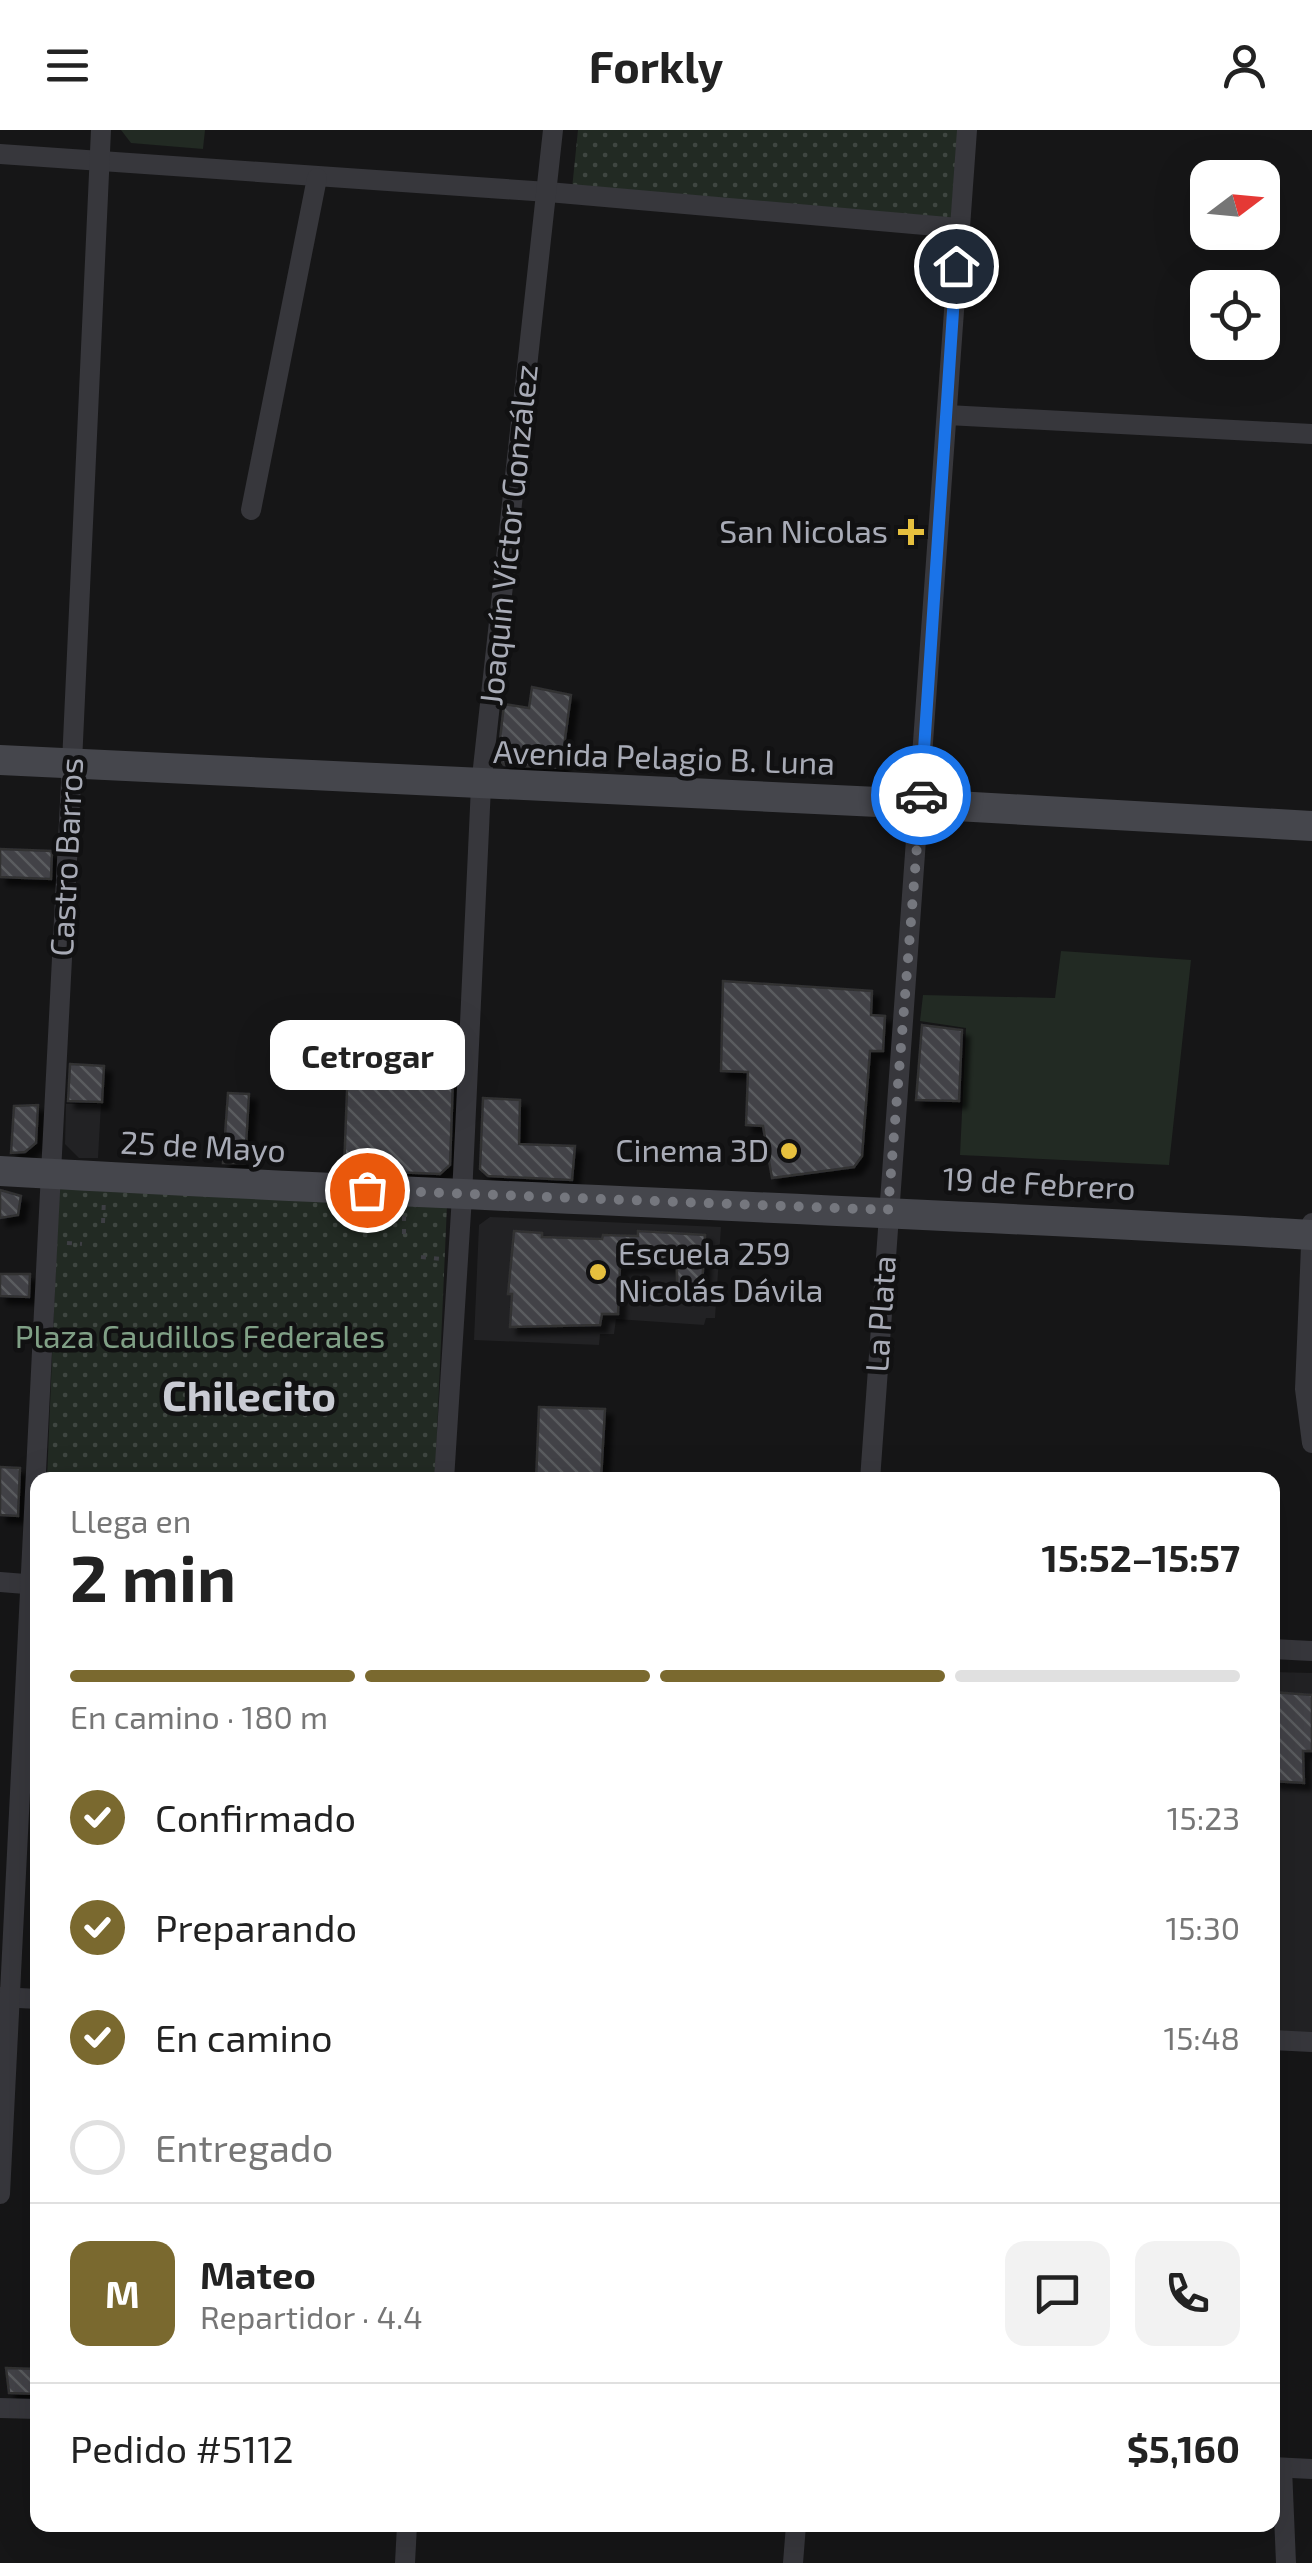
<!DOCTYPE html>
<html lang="es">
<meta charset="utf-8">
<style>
body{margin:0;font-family:"Exo 2",sans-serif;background:#f2f2f2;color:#222;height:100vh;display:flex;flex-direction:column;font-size:38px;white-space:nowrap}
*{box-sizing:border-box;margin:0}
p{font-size:32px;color:#767676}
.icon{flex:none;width:55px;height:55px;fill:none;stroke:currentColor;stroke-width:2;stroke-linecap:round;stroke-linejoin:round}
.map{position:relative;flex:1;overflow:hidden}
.side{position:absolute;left:30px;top:1342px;width:1250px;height:1060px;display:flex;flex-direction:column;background:#fff;border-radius:20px;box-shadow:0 10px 40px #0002}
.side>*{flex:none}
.needle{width:65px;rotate:74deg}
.buttons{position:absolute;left:1190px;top:30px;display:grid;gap:20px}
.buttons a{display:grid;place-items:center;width:90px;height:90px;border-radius:20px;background:#fff;box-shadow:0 10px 40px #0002;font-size:50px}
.pin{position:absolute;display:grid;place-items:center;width:85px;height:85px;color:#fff;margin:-42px;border:5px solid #fff;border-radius:50%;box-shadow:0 2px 10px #0007}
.courier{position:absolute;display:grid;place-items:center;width:100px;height:100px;margin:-50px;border:8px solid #1a73e8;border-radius:50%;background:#fff;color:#222;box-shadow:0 2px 12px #0007}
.bubble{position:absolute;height:70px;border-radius:20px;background:#fff;box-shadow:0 10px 40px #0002;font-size:32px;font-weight:700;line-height:70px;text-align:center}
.headline em{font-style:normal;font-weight:700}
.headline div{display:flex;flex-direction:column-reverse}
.headline{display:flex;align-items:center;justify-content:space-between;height:170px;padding:0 40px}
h1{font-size:65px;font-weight:700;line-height:75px}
.bar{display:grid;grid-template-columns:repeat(4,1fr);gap:15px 10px;align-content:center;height:120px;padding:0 40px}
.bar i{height:12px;border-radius:8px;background:#e0e0e0}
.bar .on{background:#7a692f}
.bar p{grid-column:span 4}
.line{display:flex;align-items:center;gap:25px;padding:0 40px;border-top:2px solid #e0e0e0}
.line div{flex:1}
.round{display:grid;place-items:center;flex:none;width:105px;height:105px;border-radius:20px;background:#f2f2f2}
ol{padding:0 40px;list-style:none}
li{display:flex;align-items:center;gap:30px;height:110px}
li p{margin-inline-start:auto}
li .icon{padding:10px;border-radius:50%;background:#7a692f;color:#fff;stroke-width:4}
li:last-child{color:#767676}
li i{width:55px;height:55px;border:5px solid #e0e0e0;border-radius:50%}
header{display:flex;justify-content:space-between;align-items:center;height:130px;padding:0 40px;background:#fff;font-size:45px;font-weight:700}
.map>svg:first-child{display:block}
</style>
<header><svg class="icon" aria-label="menu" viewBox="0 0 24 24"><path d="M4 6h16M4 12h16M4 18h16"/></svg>Forkly<svg class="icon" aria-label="person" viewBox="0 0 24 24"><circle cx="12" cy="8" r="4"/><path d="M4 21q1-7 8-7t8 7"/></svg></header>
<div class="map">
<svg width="1312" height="2433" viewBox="0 0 1312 2433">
<defs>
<pattern id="grass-dots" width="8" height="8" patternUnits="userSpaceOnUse" patternTransform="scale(2.5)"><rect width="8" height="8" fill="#222a23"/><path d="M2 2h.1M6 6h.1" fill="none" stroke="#3f4641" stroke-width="1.8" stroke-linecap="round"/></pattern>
<pattern id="building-back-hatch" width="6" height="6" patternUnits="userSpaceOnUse" patternTransform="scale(2.5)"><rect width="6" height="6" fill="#424347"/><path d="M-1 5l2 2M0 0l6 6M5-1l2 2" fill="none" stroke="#5a5b5f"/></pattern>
<filter id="shadow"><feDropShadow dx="7" dy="7" stdDeviation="2.5" flood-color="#0009"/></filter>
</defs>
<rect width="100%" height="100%" fill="#161617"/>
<g fill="#222224">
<polygon points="66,974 101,974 98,1028 79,1028 65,1014"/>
<polygon points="490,1087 721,1097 715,1188 706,1188 704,1195 616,1189 614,1204 600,1204 599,1215 474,1210 479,1095"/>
<polygon points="1273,1542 1312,1543 1312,1903 1273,1901"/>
</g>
<g fill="url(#grass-dots)">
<polygon points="578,0 958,0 951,88 572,59"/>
<polygon points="59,1057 447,1075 435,1350 47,1350"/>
</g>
<g fill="#222a23">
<polygon points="121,0 205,0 203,19 131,13"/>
<polygon points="1061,821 1191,830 1169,1035 960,1025 966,898 920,891 923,865 1055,868"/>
</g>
<g fill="url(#building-back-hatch)" stroke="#303033" stroke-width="2.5" filter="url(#shadow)">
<polygon points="532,557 571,565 561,638 504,635 498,627 504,574 529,578"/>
<polygon points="0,719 52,721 51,749 0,747"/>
<polygon points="723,851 872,861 871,885 885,886 883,921 870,921 862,1026 854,1037 772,1048 763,996 746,995 748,942 721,941"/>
<polygon points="922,895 962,900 959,971 916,970"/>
<polygon points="349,907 389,909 387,946 453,949 450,1035 440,1044 344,1040"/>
<polygon points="70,934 104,936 102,972 68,971"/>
<polygon points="228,963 249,964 245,1033 223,1033"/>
<polygon points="483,968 520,970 519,1014 575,1016 572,1050 488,1046 480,1039"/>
<polygon points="38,975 36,1013 25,1022 11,1023 14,976"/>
<polygon points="0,1060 21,1066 18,1085 0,1088"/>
<polygon points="514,1101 542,1103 542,1107 602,1109 603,1105 638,1106 638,1101 705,1105 702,1157 677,1157 677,1135 620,1136 618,1184 602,1184 600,1195 510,1197 512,1164 508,1164"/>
<polygon points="0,1144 30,1144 29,1167 0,1166"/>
<polygon points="539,1277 605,1279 601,1350 536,1350"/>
<polygon points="0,1337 20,1338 18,1386 0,1385"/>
<polygon points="1272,1562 1312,1565 1312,1621 1303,1621 1304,1653 1272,1651"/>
<polygon points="6,2238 38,2239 38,2264 9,2263"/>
</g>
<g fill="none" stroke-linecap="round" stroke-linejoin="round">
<g stroke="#3d3e43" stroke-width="4" stroke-dasharray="5 8" stroke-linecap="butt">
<polyline points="103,1093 104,1068"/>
<polyline points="404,1104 404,1084"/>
<polyline points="67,1113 82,1114"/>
<polyline points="421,1127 442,1129"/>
</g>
<g stroke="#37373c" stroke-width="20">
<polyline points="0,24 548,62 959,98"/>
<polyline points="947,285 1312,304"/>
<polyline points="251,380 317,48"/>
<polyline points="1312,1093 1305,1259 1312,1313"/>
<polyline points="444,1350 462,1066 481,656 553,0"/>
<polyline points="870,1350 967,0"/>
<polyline points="0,1452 38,1455"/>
<polyline points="1272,1519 1312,1521"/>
<polyline points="0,1867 38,1869"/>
<polyline points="1272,1910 1312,1912"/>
<path d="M0,2064C22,1587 48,1110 72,633C83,422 90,211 101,0"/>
<polyline points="0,2278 38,2279"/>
<polyline points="1272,2337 1312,2339"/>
<polyline points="1282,2338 1286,2433"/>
<polyline points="405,2433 407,2395"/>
<polyline points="793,2433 796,2395"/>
</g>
<g stroke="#45464c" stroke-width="30">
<polyline points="0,630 920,674 1312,696"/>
<path d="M0,1041C437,1066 875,1079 1312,1105"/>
</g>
</g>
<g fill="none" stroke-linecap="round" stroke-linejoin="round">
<polyline stroke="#75777e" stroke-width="10" stroke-dasharray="0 18" points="367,1060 888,1080 921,665"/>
<polyline stroke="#1a73e8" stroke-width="12" points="921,665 956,136"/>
</g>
<g fill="#e6c03e" stroke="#111112" stroke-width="4">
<path d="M906 387h10v10h10v10h-10v10h-10v-10h-10v-10h10z"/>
<circle cx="789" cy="1021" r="10"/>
<circle cx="598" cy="1142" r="10"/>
</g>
<g text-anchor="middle" stroke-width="9" stroke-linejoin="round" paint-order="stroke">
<g font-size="32" fill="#a8abb6" stroke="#111112" text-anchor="end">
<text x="888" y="413">San Nicolas</text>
<text x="769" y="1032">Cinema 3D</text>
<text x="618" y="1135" text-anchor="start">Escuela 259<tspan x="618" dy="37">Nicolás Dávila</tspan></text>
</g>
<g font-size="32" fill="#a8abb6" stroke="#111112">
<text transform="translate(509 405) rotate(-84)" y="11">Joaquín Víctor González</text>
<text transform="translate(664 628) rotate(2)" y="11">Avenida Pelagio B. Luna</text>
<text transform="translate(67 727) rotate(-87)" y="11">Castro Barros</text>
<text transform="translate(203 1017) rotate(3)" y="11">25 de Mayo</text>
<text transform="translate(1039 1054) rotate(3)" y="11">19 de Febrero</text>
<text transform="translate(881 1184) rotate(-86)" y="11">La Plata</text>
</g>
<g font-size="32" fill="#80a086" stroke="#111112">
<text x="200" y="1218">Plaza Caudillos Federales</text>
</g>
<g font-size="42" font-weight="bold" fill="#c9cbd3" stroke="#111112">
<text x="249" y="1281">Chilecito</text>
</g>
</g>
</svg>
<div class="buttons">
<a><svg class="needle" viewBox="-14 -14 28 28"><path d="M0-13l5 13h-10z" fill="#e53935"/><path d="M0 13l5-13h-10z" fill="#767676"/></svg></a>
<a><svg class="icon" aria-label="locate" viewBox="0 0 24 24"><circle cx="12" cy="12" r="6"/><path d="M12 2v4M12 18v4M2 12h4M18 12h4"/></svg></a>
</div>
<div class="pin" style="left:367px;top:1060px;background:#ea580c"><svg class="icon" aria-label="bag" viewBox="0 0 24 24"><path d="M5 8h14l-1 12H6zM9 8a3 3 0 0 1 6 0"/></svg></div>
<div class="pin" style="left:956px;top:136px;background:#1f2937"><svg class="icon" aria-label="home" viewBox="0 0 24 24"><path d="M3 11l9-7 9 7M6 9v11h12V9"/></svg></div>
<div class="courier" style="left:921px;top:665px"><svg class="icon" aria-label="car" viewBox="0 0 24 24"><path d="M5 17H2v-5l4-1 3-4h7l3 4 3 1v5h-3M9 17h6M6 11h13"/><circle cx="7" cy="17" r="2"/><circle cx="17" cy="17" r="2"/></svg></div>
<div class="bubble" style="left:270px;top:890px;width:195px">Cetrogar</div>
<section class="side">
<div class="headline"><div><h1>2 min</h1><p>Llega en</p></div><em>15:52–15:57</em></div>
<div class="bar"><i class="on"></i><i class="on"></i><i class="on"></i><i></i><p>En camino · 180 m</p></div>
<ol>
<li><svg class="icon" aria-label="check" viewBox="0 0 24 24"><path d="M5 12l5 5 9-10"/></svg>Confirmado<p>15:23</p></li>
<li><svg class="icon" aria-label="check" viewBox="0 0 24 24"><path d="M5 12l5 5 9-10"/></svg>Preparando<p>15:30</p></li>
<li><svg class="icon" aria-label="check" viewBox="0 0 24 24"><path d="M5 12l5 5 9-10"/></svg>En camino<p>15:48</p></li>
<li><i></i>Entregado</li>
</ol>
<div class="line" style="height:180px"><b class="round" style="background:#7a692f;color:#fff">M</b><div><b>Mateo</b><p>Repartidor · 4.4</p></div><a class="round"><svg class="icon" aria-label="chat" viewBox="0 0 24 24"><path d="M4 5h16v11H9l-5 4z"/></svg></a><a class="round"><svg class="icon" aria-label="phone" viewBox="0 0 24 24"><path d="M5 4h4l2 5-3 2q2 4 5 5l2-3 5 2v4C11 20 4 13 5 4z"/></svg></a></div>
<div class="line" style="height:130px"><div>Pedido #5112</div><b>$5,160</b></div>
</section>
</div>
